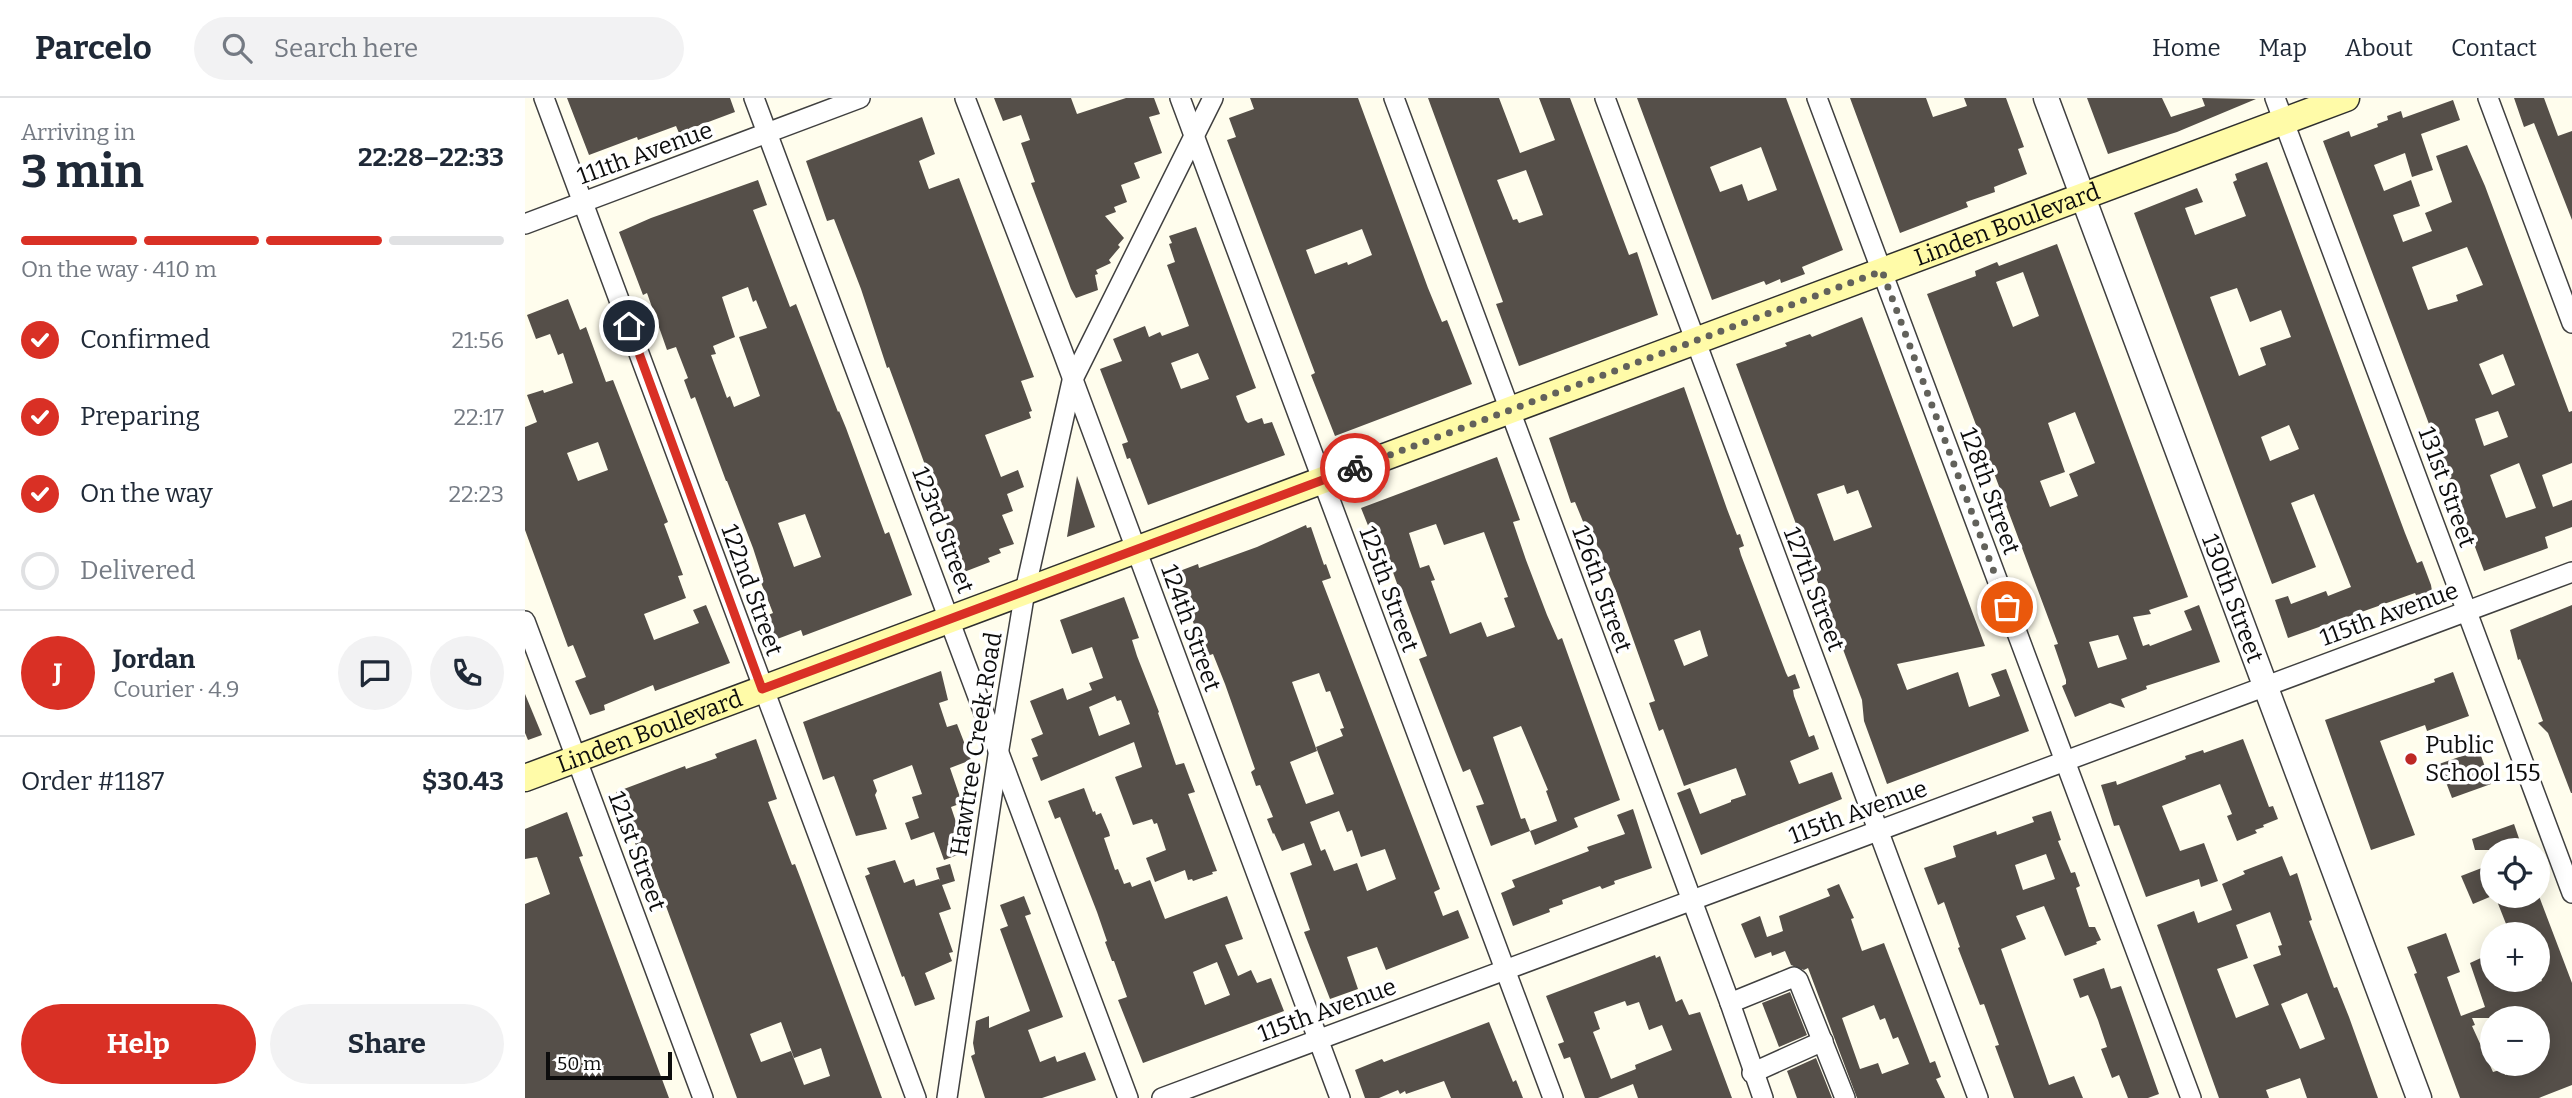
<!DOCTYPE html>
<meta charset="utf-8">
<style>
body{margin:0;font-family:Bitter,serif;background:#f2f2f3;color:#1f2937;height:100vh;display:flex;flex-direction:column;font-size:26px;white-space:nowrap}
*{box-sizing:border-box;margin:0}
p{font-size:23px;color:#747a83}
.icon{flex:none;width:38px;height:38px;fill:none;stroke:currentColor;stroke-width:2;stroke-linecap:round;stroke-linejoin:round}
.map{position:relative;flex:1;overflow:hidden}
.details{display:flex;flex-direction:column;background:#fff;width:525px}
.details>*{flex:none}
.tools{position:absolute;left:1955px;top:740px;display:grid;gap:14px}
.tools a{display:grid;place-items:center;width:70px;height:70px;border-radius:50%;background:#fff;box-shadow:0 4px 18px #0003;font-size:35px}
.scale{position:absolute;left:21px;bottom:18px;width:126px;box-sizing:border-box;padding-left:7px;border:4px solid #0d0d0d;border-top:0;font-size:19px;line-height:24px;white-space:nowrap;color:#0d0d0d;-webkit-text-stroke:5px #fff;paint-order:stroke}
.pin{position:absolute;display:grid;place-items:center;width:60px;height:60px;color:#fff;margin:-30px;border:4px solid #fff;border-radius:50%;box-shadow:0 2px 7px #0007}
.courier{position:absolute;display:grid;place-items:center;width:70px;height:70px;margin:-35px;border:5px solid #d93025;border-radius:50%;background:#fff;color:#222;box-shadow:0 2px 9px #0007}
.headline em{font-style:normal;font-weight:700}
.headline div{display:flex;flex-direction:column-reverse}
.headline{display:flex;align-items:center;justify-content:space-between;height:119px;padding:0 21px}
h1{font-size:46px;font-weight:700;line-height:52px}
.bar{display:grid;grid-template-columns:repeat(4,1fr);gap:10px 7px;align-content:center;height:84px;padding:0 21px}
.bar i{height:9px;border-radius:5px;background:#e0e1e3}
.bar .on{background:#d93025}
.bar p{grid-column:span 4}
.line{display:flex;align-items:center;gap:18px;padding:0 21px;border-top:2px solid #e0e1e3}
.line div{flex:1}
.round{display:grid;place-items:center;flex:none;width:74px;height:74px;border-radius:37px;background:#f2f2f3}
ol{padding:0 21px;list-style:none}
li{display:flex;align-items:center;gap:21px;height:77px}
li p{margin-inline-start:auto}
li .icon{padding:7px;border-radius:50%;background:#d93025;color:#fff;stroke-width:4}
li:last-child{color:#747a83}
li i{width:38px;height:38px;border:4px solid #e0e1e3;border-radius:50%}
.action{display:flex;gap:14px;margin-top:auto;padding:14px 21px}
.action a{flex:1;height:80px;border-radius:42px;background:#d93025;color:#fff;font-size:28px;font-weight:700;line-height:80px;text-align:center}
.action a+a{background:#f2f2f3;color:#1f2937}
header{display:flex;align-items:center;gap:42px;box-sizing:border-box;height:98px;padding:0 35px;background:#fff;border-bottom:2px solid #e0e1e3}
header strong{font-size:33px}
nav{display:flex;gap:38px;margin-inline-start:auto;font-size:24px}
.search{width:490px;height:63px;background:#f2f2f3;display:flex;align-items:center;gap:18px;box-sizing:border-box;padding:0 24px;border-radius:38px;color:#747a83;font-size:26px}
main{display:flex;flex:1;min-height:0}
.map>svg:first-child{display:block}
</style>
<header>
<strong>Parcelo</strong>
<div class="search"><svg class="icon" aria-label="search" viewBox="0 0 24 24"><circle cx="10" cy="10" r="6"/><path d="M15 15l6 6"/></svg>Search here</div>
<nav><a>Home</a><a>Map</a><a>About</a><a>Contact</a></nav>
</header>
<main>
<section class="details">
<div class="headline"><div><h1>3 min</h1><p>Arriving in</p></div><em>22:28–22:33</em></div>
<div class="bar"><i class="on"></i><i class="on"></i><i class="on"></i><i></i><p>On the way · 410 m</p></div>
<ol>
<li><svg class="icon" aria-label="check" viewBox="0 0 24 24"><path d="M5 12l5 5 9-10"/></svg>Confirmed<p>21:56</p></li>
<li><svg class="icon" aria-label="check" viewBox="0 0 24 24"><path d="M5 12l5 5 9-10"/></svg>Preparing<p>22:17</p></li>
<li><svg class="icon" aria-label="check" viewBox="0 0 24 24"><path d="M5 12l5 5 9-10"/></svg>On the way<p>22:23</p></li>
<li><i></i>Delivered</li>
</ol>
<div class="line" style="height:126px"><b class="round" style="background:#d93025;color:#fff">J</b><div><b>Jordan</b><p>Courier · 4.9</p></div><a class="round"><svg class="icon" aria-label="chat" viewBox="0 0 24 24"><path d="M4 5h16v11H9l-5 4z"/></svg></a><a class="round"><svg class="icon" aria-label="phone" viewBox="0 0 24 24"><path d="M5 4h4l2 5-3 2q2 4 5 5l2-3 5 2v4C11 20 4 13 5 4z"/></svg></a></div>
<div class="line" style="height:91px"><div>Order #1187</div><b>$30.43</b></div>
<div class="action"><a>Help</a><a>Share</a></div>
</section>
<div class="map">
<svg width="2047" height="1000" viewBox="0 0 2047 1000">
<rect width="100%" height="100%" fill="#fffded"/>
<g fill="#554f49" fill-rule="evenodd">
<polygon points="42,0 205,0 210,14 154,35 151,28 113,42 112,39 64,57"/>
<polygon points="469,0 546,0 552,16 601,0 629,0 635,16 624,19 637,55 609,65 615,80 596,87 602,104 589,109 591,114 580,118 599,140 593,147 595,149 584,162 586,165 571,172 573,176 570,177 573,192 551,200 546,191 506,85 510,84 496,45 505,42 496,17 478,23"/>
<path d="M725,0H833L903,190L917,224L922,222L947,286L810,338L786,277L790,275L702,42L711,39L704,20L729,11ZM837,131L847,157L823,167L822,164L790,176L781,152Z"/>
<path d="M903,0H974L995,55L1030,42L1014,0H1045L1104,157L1112,154L1133,217L994,268L971,206L978,204ZM1001,72L1018,117L994,125L992,121L988,122L972,82Z"/>
<path d="M1112,0H1261L1318,152L1277,169L1280,176L1256,185L1255,181L1241,187L1239,183L1187,202ZM1236,49L1252,92L1223,103L1217,86L1195,94L1185,69Z"/>
<polygon points="1325,0 1401,0 1408,19 1442,8 1439,0 1481,0 1499,49 1493,51 1502,76 1469,89 1470,94 1441,104 1443,109 1375,135"/>
<polygon points="1562,0 1637,0 1646,19 1680,8 1677,0 1731,1 1652,34 1583,56"/>
<polygon points="1989,0 2019,0 2033,38 2047,33 2047,122 2009,25 1999,29"/>
<path d="M1928,2L1935,22L1896,36L1908,72L1887,79L1880,55L1849,67L1859,93L1886,82L1895,108L1868,117L1878,144L1907,133L1900,115L1927,104L1911,58L1942,47L1960,88L2044,314L2047,313V365L2017,377L2028,409L2047,402V429L2020,439L2023,450L1959,473L1798,43L1824,33L1826,39L1853,29L1852,26L1863,22L1862,18L1876,13L1878,20ZM1942,149L1958,187L1931,197L1933,203L1903,212L1887,169ZM1978,256L1990,287L1967,297L1954,266ZM1973,313L1983,339L1959,348L1950,321ZM1994,365L2011,410L1981,420L1965,377Z"/>
<polygon points="397,19 410,56 394,63 404,91 434,80 509,279 496,283 507,313 504,314 506,320 460,337 476,379 493,372 499,389 482,396 488,413 477,417 489,446 474,451 476,455 463,460 465,464 439,474 388,334 364,269 362,270 336,191 309,121 302,123 281,63"/>
<path d="M1742,64L1880,435L1892,465L1897,463L1906,487L1907,493L1892,499L1890,495L1763,540L1750,502L1763,498L1766,506L1801,493L1803,498L1826,489L1789,396L1766,405L1791,469L1747,486L1609,115L1672,90L1678,104L1660,110L1670,137L1721,118L1708,84L1712,82L1710,76ZM1712,190L1725,224L1756,212L1766,239L1735,250L1741,267L1714,278L1685,199ZM1764,327L1774,351L1745,363L1736,339Z"/>
<path d="M233,82L242,107L228,112L265,209L271,206L313,314L314,313L321,330L360,436L364,434L387,497L278,538L276,532L247,543L238,519L248,515L235,482L238,481L228,450L202,383H201L170,299L166,301L159,282L163,280L151,249L142,252L122,195L118,197L94,134L126,120ZM223,189L228,204L231,202L242,230L214,239L235,298L209,309L205,298L202,300L186,257L191,256L188,248L210,239L197,199ZM280,416L296,459L269,469L253,425Z"/>
<path d="M671,129L731,290L711,298L720,322L723,325L737,320L739,326L747,324L760,357L623,407L605,360L602,361L597,346L603,344L575,271L597,263L588,241L620,228L624,239L635,234L637,238L664,228L642,167L650,164L644,146L647,145L644,138ZM673,255L684,281L656,291L646,265Z"/>
<path d="M1532,146L1663,499L1624,512L1626,516L1608,519L1618,548L1624,546L1625,548L1667,532L1659,513L1674,507L1695,564L1621,588L1622,591L1596,601L1600,610L1585,605L1550,619L1537,588L1541,586V582L1529,547L1533,546L1402,196L1451,178L1450,173L1472,164L1474,168ZM1498,174L1514,218L1488,229L1471,184ZM1550,314L1570,365L1544,376L1553,398L1525,409L1515,383L1540,374L1523,325ZM1593,537L1602,561L1573,570L1564,544Z"/>
<path d="M43,201L55,232L61,229L81,284L88,282L143,424L139,426L158,477L153,478L161,500L119,516L129,542L174,525L168,512L181,507L205,565L130,593L128,587L79,607L80,612L65,617L50,583L61,579L48,547L43,549L0,432V329L12,324L2,297L18,292L19,295L48,285L38,255L33,257L25,236L11,241L2,217ZM73,344L83,372L53,383L42,355Z"/>
<path d="M1337,219L1460,548L1372,566L1382,592L1433,574L1444,609L1475,598L1466,576L1481,571L1504,633L1362,686L1339,623L1337,602L1211,266L1262,248L1260,245L1285,236L1287,239ZM1319,387L1322,396L1333,392L1347,429L1309,443L1292,396Z"/>
<path d="M1159,289L1202,411L1212,437L1215,436L1219,448L1214,450L1216,457L1261,575L1263,579L1270,576L1275,590L1268,592L1269,598L1284,639L1289,637L1294,651L1265,663L1274,686L1307,674L1317,701L1176,757L1152,695L1165,690L1175,716L1206,704V702L1221,697L1211,670L1159,688L1138,631L1134,633L1124,605L1130,603L1092,496L1063,425L1059,426L1050,404L1046,405L1024,340ZM1175,532L1183,558L1159,568L1149,542Z"/>
<path d="M972,359L995,422L988,424L1001,462L1022,517L1033,542L1037,540L1095,702L1049,720L1053,729L1010,747L1005,733L1032,723L1021,693L1023,692L996,628L968,639L996,721L1000,720L1005,733L966,748L951,708L959,706L945,671L938,674L930,654L894,561L902,558L878,494H875L864,463L858,465L836,410ZM911,426L919,447L959,434L983,499L979,500L990,529L962,539L956,524L925,536L906,483L910,482L904,467L895,470L884,435Z"/>
<polygon points="552,378 570,429 542,439"/>
<path d="M781,427L782,430L786,429L799,467L801,466L806,480L797,483L915,791L909,794L918,818L933,812L944,840L861,872L852,849L822,859L833,891L805,901L779,834L785,832L765,775L787,767L779,745L757,753L749,735L748,736L742,721L748,719L735,687L731,688L726,674L730,671L700,586L688,556L682,558L650,480L654,478L652,474L673,466L674,470L732,449ZM794,575L801,594L805,593L819,630L815,631L818,638L791,649L809,696L781,706L765,664L792,653L767,584ZM814,713L822,734L827,732L836,759L860,751L871,781L842,793L832,765L809,773L800,751L796,753L785,724Z"/>
<path d="M599,499L614,540L607,542L612,558L634,614L633,615L651,667L659,665L665,681L670,694L663,696L692,773L687,774L688,776L668,783L667,781L663,782L660,772L630,784L621,760L641,752L632,725L629,726L627,721L608,727L590,679L617,669L609,644L516,683L507,660L513,658L506,641L518,636L505,603L538,590L542,602L567,592L564,585L578,580L567,549L547,556L535,522ZM590,598L592,603L596,602L605,626L574,638L564,609Z"/>
<polygon points="2047,507 2047,695 2046,695 2023,635 2013,625 2018,623 1995,561 1993,562 1985,532"/>
<polygon points="416,573 423,602 414,605 422,629 432,626 446,662 425,670 437,705 426,709 434,733 428,735 435,756 419,762 409,734 386,742 380,725 394,720 387,699 397,696 387,667 348,682 352,693 350,697 362,731 331,738 309,678 298,682 278,624"/>
<polygon points="1928,574 1944,618 1902,633 1900,627 1855,643 1890,737 1846,752 1800,622 1910,584 1909,581"/>
<polygon points="0,596 17,637 3,642 0,635"/>
<path d="M231,641L252,701L243,704L267,767L270,766L275,779L357,1000H212L125,765L119,751L113,753L91,694L160,668L161,671L192,660L190,656ZM256,924L269,960L296,950L305,978L279,987L266,953L236,964L225,936Z"/>
<polygon points="1718,641 1744,709 1748,708 1753,721 1738,727 1739,729 1730,732 1732,735 1712,743 1702,718 1707,716 1695,686 1637,708 1655,753 1679,745 1693,783 1676,789 1674,781 1621,799 1594,727 1589,728 1576,687 1591,683 1592,687 1661,661 1660,658 1678,652 1679,655"/>
<polygon points="1954,652 1966,686 1927,700 1914,666"/>
<path d="M559,690L568,714L570,713L571,717L576,715L584,734L585,738L579,740L580,743L590,772L593,771L599,786L605,784L607,789L625,782L640,821L702,798L718,841L700,847L713,878L726,872L732,885L746,880L759,913L618,965L593,902L602,899L589,863H587L580,844L582,843L572,814L535,719L530,721L523,703ZM692,864L705,897L680,907L668,874Z"/>
<polygon points="1108,711 1127,770 1089,783 1090,786 1077,791 1075,788 1037,802 1038,806 1024,811 1025,814 988,828 976,795 990,789 987,782 1064,753 1062,749 1100,736 1092,717"/>
<path d="M1526,713L1536,742L1533,743L1546,775L1550,774L1555,788L1551,790L1564,829H1570L1576,842L1571,844L1572,846L1540,858L1519,808L1491,818L1501,841L1476,851L1524,987L1549,978L1558,1000H1489L1470,948L1474,947L1459,906L1455,907L1433,850L1435,849L1419,804L1413,807L1399,770L1431,759L1428,748L1471,733L1472,737L1509,724L1507,719ZM1521,756L1530,781L1498,792L1490,767Z"/>
<polygon points="42,714 58,758 54,759 144,1000 0,1000 0,806 25,796 12,759 0,761 0,731"/>
<polygon points="1989,726 1998,752 1950,752 1947,741"/>
<path d="M1757,758L1765,778L1772,775L1787,822L1784,823L1809,890L1812,889L1824,919L1853,1000H1782L1775,980L1741,992L1744,1000H1694L1632,827L1669,813L1673,825L1707,812L1697,786L1720,776L1718,773ZM1745,814L1757,847L1753,848L1756,857L1728,867L1744,907L1711,920L1692,871L1723,860L1711,827ZM1782,895L1800,941L1775,951L1756,906Z"/>
<polygon points="370,762 379,785 389,781 391,788 414,781 415,783 411,770 425,766 430,783 417,787 426,811 414,815 428,854 424,855 427,863 400,875 410,901 390,908 379,878 377,879 340,778 345,776 342,770"/>
<polygon points="1967,766 1967,798 1948,806 1936,778"/>
<path d="M1314,786L1329,820L1326,821L1337,853L1359,845L1405,965L1410,963L1416,979L1411,981L1420,1000H1332L1283,870L1279,872L1266,867L1260,853L1247,858L1246,854L1230,860L1216,826L1235,818L1242,839L1258,833L1254,818L1305,798L1302,791ZM1349,907L1355,922L1360,920L1368,941L1373,939L1384,966L1357,976L1353,965L1335,971L1317,920Z"/>
<polygon points="499,798 506,816 500,818 538,919 503,932 515,964 530,958 532,964 560,954 571,982 517,1000 460,1000 446,958 450,956 448,945 451,923 464,918 464,930 505,913 475,831 483,828 475,807"/>
<path d="M1970,798H2014L2047,885V987L2014,1000H1935L1889,876L1892,875L1882,849L1921,835L1935,874L1922,879L1936,918L1960,909L1945,865L1958,859L1970,888L1986,882L1990,893L2017,883L2012,872V836H1985ZM1947,920H2012V947L2017,959L2013,960L2015,964L1980,977L1978,971L1968,974L1947,928L1950,927Z"/>
<path d="M1130,857L1131,860L1135,858L1151,904L1157,901L1164,917L1175,914L1207,1000H1113L1108,986L1073,1000H1060L1045,959L1039,961L1033,946L1039,944L1021,898ZM1100,903L1102,908L1114,904L1124,932L1137,927L1147,952L1110,967L1111,971L1086,981L1068,934L1075,931L1069,914Z"/>
<polygon points="1579,870 1586,891 1596,888 1634,996 1623,1000 1603,1000 1594,977 1587,980 1576,951 1582,949 1573,922 1563,897 1555,900 1548,881"/>
<polygon points="1265,894 1282,937 1254,949 1237,905"/>
<polygon points="964,924 988,984 991,982 998,1000 926,1000 919,983 881,996 880,993 875,996 873,992 854,1000 840,1000 830,972 857,961 859,964"/>
<polygon points="1291,960 1307,1000 1272,1000 1262,973"/>
</g>
<g fill="none" stroke-linecap="round" stroke-linejoin="round">
<defs>
<g id="minor">
<polyline points="19,0 391,1000"/>
<polyline points="229,0 603,1000"/>
<polyline points="440,0 537,252 815,1000"/>
<polyline points="655,0 1028,1000"/>
<polyline points="869,0 1205,905 1238,1000"/>
<polyline points="1080,0 1453,1000"/>
<polyline points="1292,0 1666,1000"/>
<polyline points="1750,0 2047,795"/>
<polyline points="1963,0 2047,225"/>
<polyline points="0,126 335,0"/>
<polyline points="0,523 178,1000"/>
<polyline points="1205,905 1269,879 1273,882 1320,1000"/>
<polyline points="1227,975 1298,943"/>
<polyline points="422,1000 473,657 500,493 547,283 688,0"/>
<polyline points="637,1000 2047,474"/>
</g>
<g id="tertiary">
<path id="s1" d="M1521,0L1894,1000"/>
</g>
<g id="secondary">
<path id="s2" d="M0,680L1821,0"/>
</g>
</defs>
<use href="#minor" stroke="#404040" stroke-width="22"/>
<use href="#tertiary" stroke="#404040" stroke-width="27"/>
<use href="#secondary" stroke="#2f2f2f" stroke-width="29"/>
<use href="#minor" stroke="#fff" stroke-width="19"/>
<use href="#tertiary" stroke="#fff" stroke-width="24"/>
<use href="#secondary" stroke="#fffba8" stroke-width="26"/>
</g>
<g fill="none" stroke-linecap="round" stroke-linejoin="round">
<polyline stroke="#62615b" stroke-width="7" stroke-dasharray="0 12.6" points="830,370 1357,173 1482,509"/>
<polyline stroke="#d93025" stroke-width="9" points="104,228 237,591 830,370"/>
</g>
<circle fill="#bd2825" stroke="#fff" stroke-width="2.5" cx="1886" cy="661" r="7"/>
<g text-anchor="middle" stroke-width="7" stroke-linejoin="round" paint-order="stroke">
<g font-size="24" fill="#0d0d0d" stroke="#fff">
<text transform="translate(120 55) rotate(-20)" y="8">111th Avenue</text>
<text dy="8" stroke="none"><textPath href="#s2" startOffset="1582">Linden Boulevard</textPath></text>
<text transform="translate(1922 389) rotate(70)" y="8">131st Street</text>
<text transform="translate(1465 393) rotate(70)" y="8">128th Street</text>
<text transform="translate(418 432) rotate(69)" y="8">123rd Street</text>
<text transform="translate(864 491) rotate(70)" y="8">125th Street</text>
<text transform="translate(1077 491) rotate(70)" y="8">126th Street</text>
<text transform="translate(1289 491) rotate(69)" y="8">127th Street</text>
<text transform="translate(227 492) rotate(70)" y="8">122nd Street</text>
<text dy="8" stroke="none"><textPath href="#s1" startOffset="534">130th Street</textPath></text>
<text transform="translate(1864 516) rotate(-20)" y="8">115th Avenue</text>
<text transform="translate(666 530) rotate(70)" y="8">124th Street</text>
<text dy="8" stroke="none"><textPath href="#s2" startOffset="133">Linden Boulevard</textPath></text>
<text transform="translate(451 646) rotate(-81)" y="8">Hawtree Creek Road</text>
<text transform="translate(1333 714) rotate(-20)" y="8">115th Avenue</text>
<text transform="translate(112 753) rotate(70)" y="8">121st Street</text>
<text transform="translate(802 912) rotate(-20)" y="8">115th Avenue</text>
</g>
<g font-size="24" fill="#0d0d0d" stroke="#fff" text-anchor="start">
<text x="1900" y="655">Public<tspan x="1900" dy="28">School 155</tspan></text>
</g>
</g>
</svg>
<div class="tools">
<a><svg class="icon" aria-label="locate" viewBox="0 0 24 24"><circle cx="12" cy="12" r="6"/><path d="M12 2v4M12 18v4M2 12h4M18 12h4"/></svg></a>
<a>+</a>
<a>−</a>
</div>
<div class="scale">50 m</div>
<div class="pin" style="left:1482px;top:509px;background:#ea580c"><svg class="icon" aria-label="bag" viewBox="0 0 24 24"><path d="M5 8h14l-1 12H6zM9 8a3 3 0 0 1 6 0"/></svg></div>
<div class="pin" style="left:104px;top:228px;background:#1f2937"><svg class="icon" aria-label="home" viewBox="0 0 24 24"><path d="M3 11l9-7 9 7M6 9v11h12V9"/></svg></div>
<div class="courier" style="left:830px;top:370px"><svg class="icon" aria-label="bike" viewBox="0 0 24 24"><circle cx="6" cy="16" r="4"/><circle cx="18" cy="16" r="4"/><path d="M6 16l4-8h5l3 8M10 8l3 8H6M13 5h3"/></svg></div>
</div>
</main>
